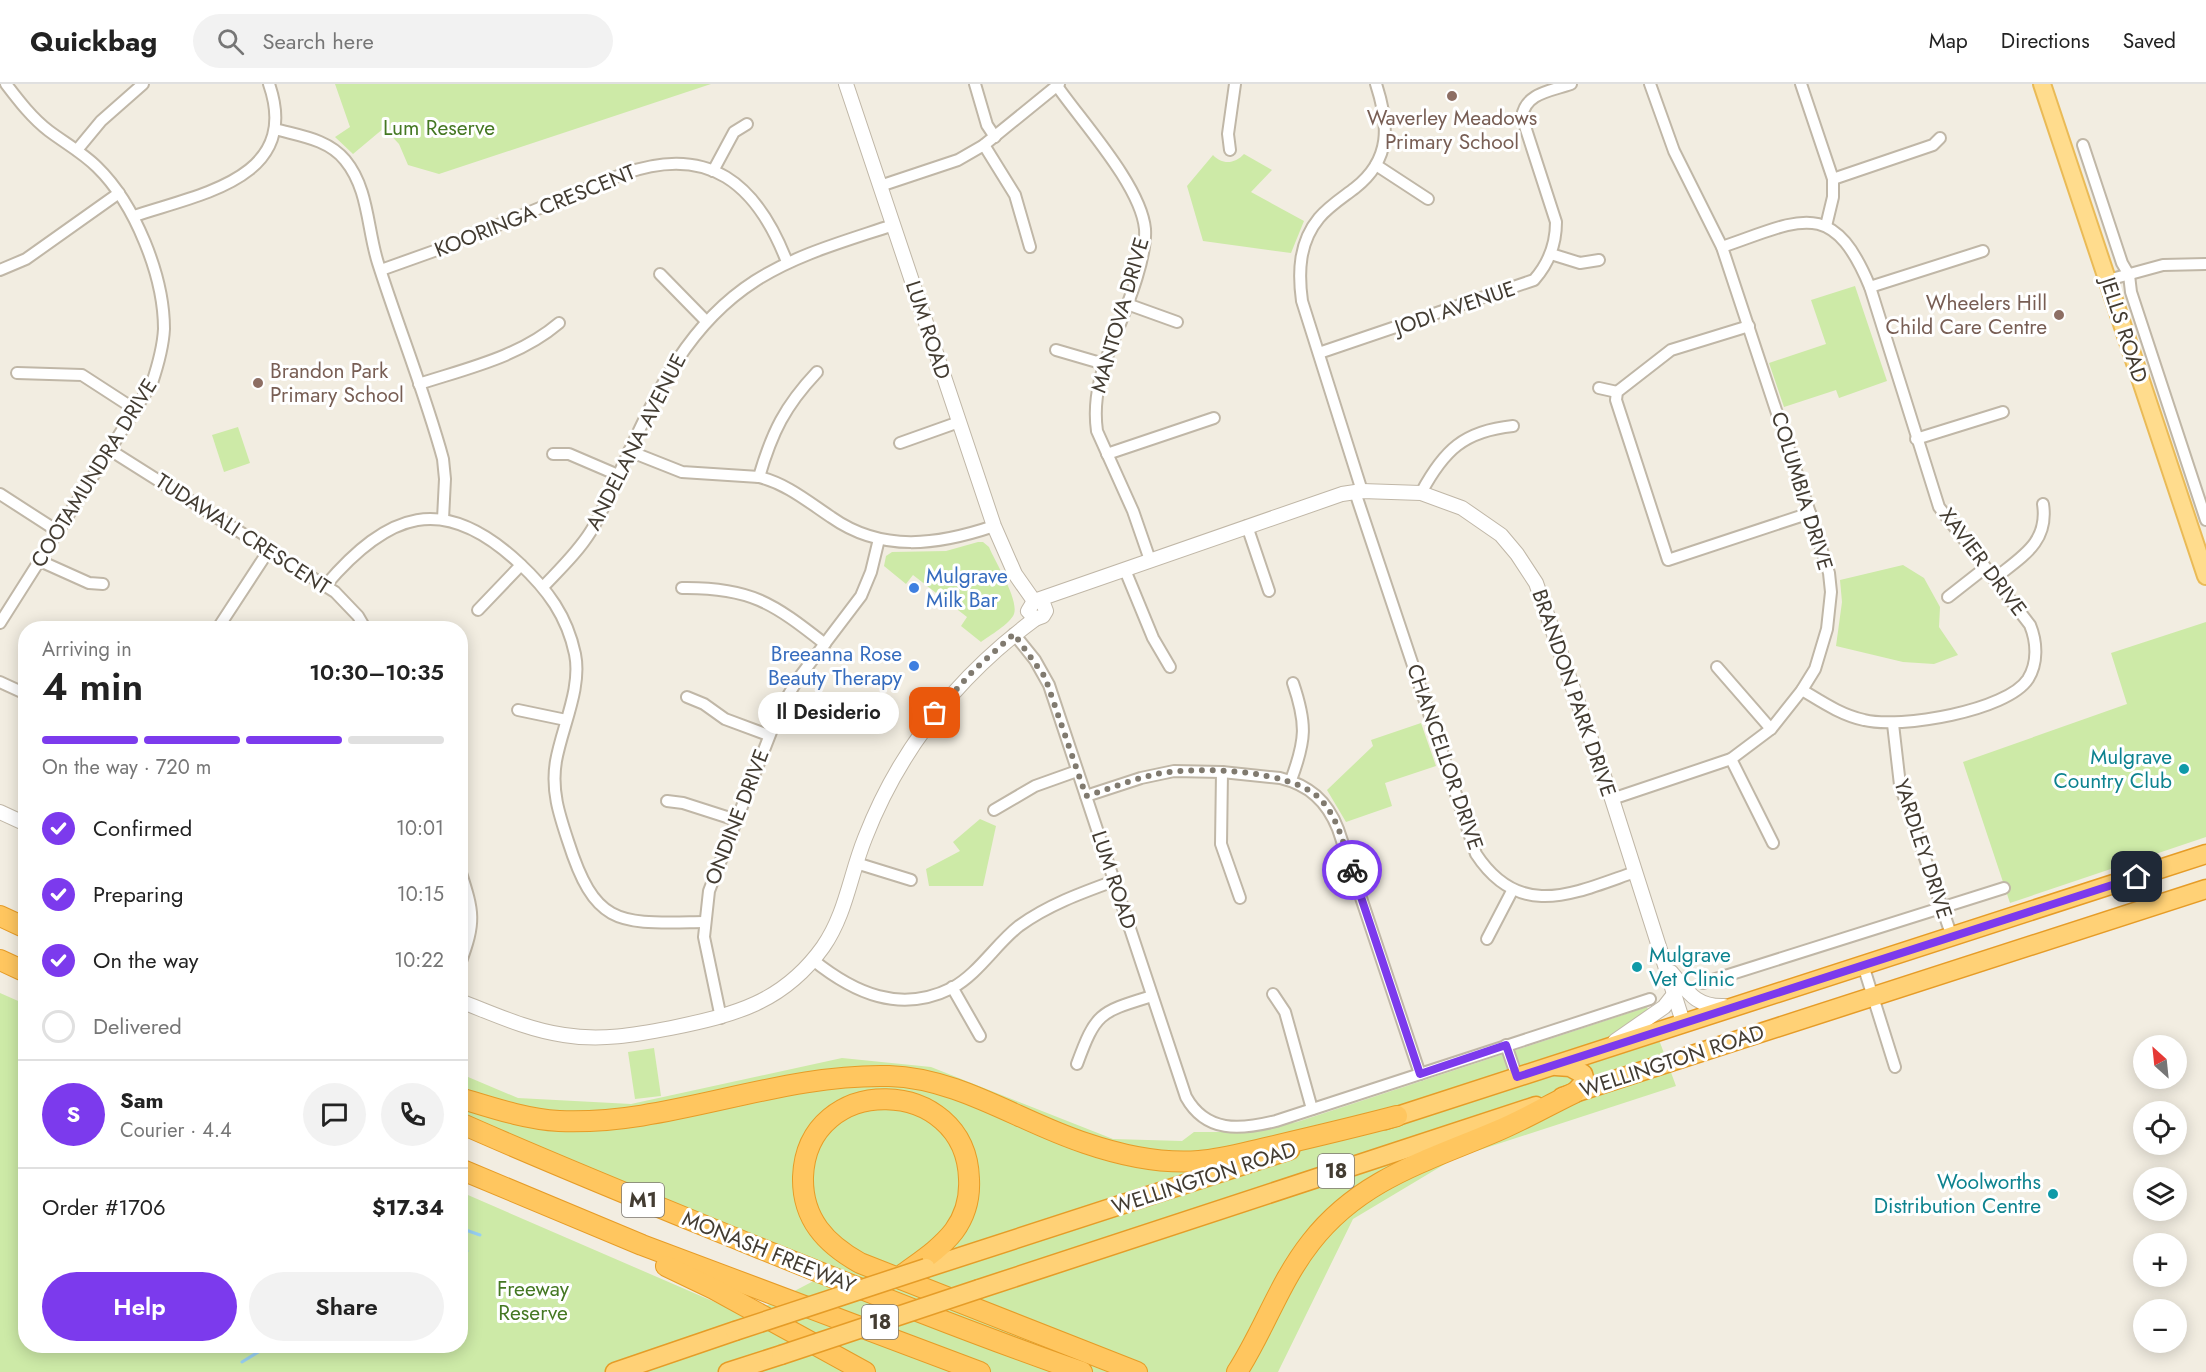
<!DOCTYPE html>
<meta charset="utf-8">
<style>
body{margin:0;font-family:Jost,sans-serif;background:#f2f2f2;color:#222;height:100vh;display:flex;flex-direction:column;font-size:22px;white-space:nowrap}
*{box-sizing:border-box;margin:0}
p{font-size:20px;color:#767676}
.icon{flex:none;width:33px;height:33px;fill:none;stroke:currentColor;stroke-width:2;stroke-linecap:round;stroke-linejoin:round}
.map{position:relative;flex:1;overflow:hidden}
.sheet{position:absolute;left:18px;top:537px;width:450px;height:732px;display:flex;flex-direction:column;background:#fff;border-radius:24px;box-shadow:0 3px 15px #0003}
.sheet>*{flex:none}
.needle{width:39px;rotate:333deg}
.controls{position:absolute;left:2133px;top:951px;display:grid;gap:12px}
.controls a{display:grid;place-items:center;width:54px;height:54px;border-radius:50%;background:#fff;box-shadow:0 3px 15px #0003;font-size:30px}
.pin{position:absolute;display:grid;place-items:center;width:51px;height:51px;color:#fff;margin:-26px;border-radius:12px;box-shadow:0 3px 9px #0006}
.courier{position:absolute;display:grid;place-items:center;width:60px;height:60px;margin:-30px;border:4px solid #7c3aed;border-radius:50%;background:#fff;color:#222;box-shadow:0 2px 8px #0007}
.bubble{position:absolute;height:42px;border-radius:21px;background:#fff;box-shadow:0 3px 15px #0003;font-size:20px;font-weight:600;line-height:42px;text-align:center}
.headline em{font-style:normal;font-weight:600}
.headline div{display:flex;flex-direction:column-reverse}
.headline{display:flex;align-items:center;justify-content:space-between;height:102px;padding:0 24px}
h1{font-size:39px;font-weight:600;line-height:45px}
.bar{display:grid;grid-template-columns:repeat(4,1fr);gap:9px 6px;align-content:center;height:72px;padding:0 24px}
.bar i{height:8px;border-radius:4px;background:#e0e0e0}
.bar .active{background:#7c3aed}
.bar p{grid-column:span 4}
.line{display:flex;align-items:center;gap:15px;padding:0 24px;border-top:2px solid #e0e0e0}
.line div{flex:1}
.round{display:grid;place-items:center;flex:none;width:63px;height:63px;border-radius:32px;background:#f2f2f2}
ol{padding:0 24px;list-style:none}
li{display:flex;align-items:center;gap:18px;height:66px}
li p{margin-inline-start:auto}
li .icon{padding:6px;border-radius:50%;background:#7c3aed;color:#fff;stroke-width:4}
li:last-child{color:#767676}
li i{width:33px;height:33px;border:3px solid #e0e0e0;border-radius:50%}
.primary-button{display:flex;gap:12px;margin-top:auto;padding:12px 24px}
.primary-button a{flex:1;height:69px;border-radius:36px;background:#7c3aed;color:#fff;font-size:24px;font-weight:600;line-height:69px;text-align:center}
.primary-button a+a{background:#f2f2f2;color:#222}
header{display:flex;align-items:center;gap:36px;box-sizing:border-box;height:84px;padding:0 30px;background:#fff;border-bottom:2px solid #e0e0e0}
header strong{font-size:28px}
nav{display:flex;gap:33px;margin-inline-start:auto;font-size:21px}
.search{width:420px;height:54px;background:#f2f2f2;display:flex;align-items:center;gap:15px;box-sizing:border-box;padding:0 21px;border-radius:33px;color:#767676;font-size:22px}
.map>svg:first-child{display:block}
</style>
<header>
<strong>Quickbag</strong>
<div class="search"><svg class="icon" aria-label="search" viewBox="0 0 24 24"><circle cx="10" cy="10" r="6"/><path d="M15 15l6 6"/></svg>Search here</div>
<nav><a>Map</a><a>Directions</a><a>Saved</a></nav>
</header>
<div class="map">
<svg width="2206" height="1288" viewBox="0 0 2206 1288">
<rect width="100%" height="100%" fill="#f2ede1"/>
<g fill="#cdeaa7">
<polygon points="335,0 711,0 439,90 408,81 399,60 384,44 353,70 335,53 350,43"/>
<path d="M1244,70L1272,86L1251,108L1304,137L1291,169L1203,157L1187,102L1213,71C1222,81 1235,80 1244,70Z"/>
<polygon points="1855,202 1887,297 1839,314 1836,306 1784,323 1769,279 1826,260 1811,216"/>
<polygon points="238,343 250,379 224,388 212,351"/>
<path d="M978,458H983L989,463C995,478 1019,515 1014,530C1010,540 989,552 981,558L961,542L967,533L913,491L906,500L884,482L886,472L892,468L946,467Z"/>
<polygon points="1903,481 1924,494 1940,523 1939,543 1958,571 1934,580 1903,578 1836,562 1842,518 1840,496"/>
<polygon points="2206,538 2206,753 2010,819 1963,678 2127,620 2111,569"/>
<polygon points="1421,639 1436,682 1385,699 1392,722 1346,738 1327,706 1373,662 1371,656"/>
<polygon points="980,735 996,742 983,802 929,802 926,785 960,767 953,758"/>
<polygon points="0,909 25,920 26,1262 460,1262 461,1108 747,1232 825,1191 461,1039 461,990 518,1014 631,1020 842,974 931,983 1113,1055 1182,1057 1194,1048 1242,1048 1297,1038 1647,923 1676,1002 1455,1074 1353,1135 1278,1288 0,1288"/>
<polygon points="654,964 661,1012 635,1015 628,968"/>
</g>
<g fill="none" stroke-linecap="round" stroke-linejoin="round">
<g stroke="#98d1f4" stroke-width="3">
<polyline points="460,1144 480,1151"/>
<polyline points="460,1171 467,1167"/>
<polyline points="242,1278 268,1262"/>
</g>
<defs>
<g id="minor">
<polyline points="975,0 987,41 995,53"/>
<polyline points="1801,0 1833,95 1833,113 1826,142"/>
<path d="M1057,2C1082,38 1141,102 1145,145C1147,174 1127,222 1116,250C1103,281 1092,312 1097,347L1133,427L1150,476"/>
<path d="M275,45C300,52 328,55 345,76C369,105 367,145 378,179C399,245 425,309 443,375L445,395L443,435"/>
<polyline points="984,61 1015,111 1030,163"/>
<polyline points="2083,61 2122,179 2129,191 2131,208 2206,436"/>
<polyline points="77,66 101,37 143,0"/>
<polyline points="1230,66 1228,50 1235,0"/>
<polyline points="1376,81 1428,115"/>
<polyline points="713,87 734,48 747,40"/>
<polyline points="1833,95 1933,61 1940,54"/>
<polyline points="880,102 958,76 984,61 1059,0"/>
<path d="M134,132C199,110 302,95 269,0"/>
<path d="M1722,163C1799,137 1832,111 1870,203L1939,423L2030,541C2037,558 2038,579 2028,595C2007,627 1900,645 1864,636C1841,631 1822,618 1802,606"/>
<polyline points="1551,170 1580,179 1599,176"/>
<polyline points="0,186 26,175 119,109"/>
<path d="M381,186L437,166L623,90C709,59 757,100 787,178"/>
<polyline points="660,190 706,237"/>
<polyline points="2108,196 2163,181 2206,180"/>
<polyline points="1870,203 1983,167"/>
<polyline points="1127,220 1177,238"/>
<polyline points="1749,242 1671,266 1617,308 1616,316 1668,476 1810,429"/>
<polyline points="1056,266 1104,280"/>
<path d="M1319,269L1534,196C1549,179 1556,161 1556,138L1522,33C1525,9 1551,7 1571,0"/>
<polyline points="17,289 82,291 136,326"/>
<path d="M419,300C468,284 519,273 559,239"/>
<polyline points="1599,304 1617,308"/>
<polyline points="1916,355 2003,328"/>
<polyline points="900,359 959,338"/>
<polyline points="110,366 335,508 358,532 365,544"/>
<path d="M629,367L682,388L759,393C787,400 807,417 831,433C882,469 938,461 994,442"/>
<polyline points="553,370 569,370 618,391"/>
<polyline points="1107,370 1214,334"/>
<path d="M759,393C772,348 785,322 817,288"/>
<path d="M1362,407L1302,217C1298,188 1299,158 1319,134C1329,122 1342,114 1355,104C1392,75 1389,40 1376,0"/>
<path d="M1355,408L1476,770C1520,837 1574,809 1635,788"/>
<path d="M1421,409C1444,366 1464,347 1513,342"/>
<polyline points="0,410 59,448"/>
<polyline points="1247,442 1269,507"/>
<polyline points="40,477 89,499 103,500"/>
<polyline points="1125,486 1153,554 1170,583"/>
<path d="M1994,495C2021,473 2049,459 2043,420"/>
<path d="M325,502C388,428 443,408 519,479C548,506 567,532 575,570C582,604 562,643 556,677C551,706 559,730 568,757C596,845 620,839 704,838"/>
<path d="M544,502C560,485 578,468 591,447C601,431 608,412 617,394C652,319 682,244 755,197C797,170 846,157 893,141"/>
<path d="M682,504C750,503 773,519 825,560"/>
<polyline points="1948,513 1985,484"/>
<polyline points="478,526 521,481"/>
<path d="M0,539L152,299C158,281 163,264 164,245C164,192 135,120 97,83C83,69 65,59 49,47C32,34 19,17 6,0"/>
<polyline points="218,544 269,466"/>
<path d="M1014,550L1035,576L1049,601L1186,1013C1206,1049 1240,1046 1276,1037L1650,915"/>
<polyline points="1717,583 1771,645"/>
<polyline points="0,598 26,610"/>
<polyline points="687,613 704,620 725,635 768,651"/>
<polyline points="518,626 566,636"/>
<polyline points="1893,640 1900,701 1952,853"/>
<polyline points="1731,675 1773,759"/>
<polyline points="1222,688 1221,760 1240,814"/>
<path d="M1291,696C1306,656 1307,640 1293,599"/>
<path d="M1086,712L1141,694L1174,687L1222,688L1280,694C1309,701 1327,717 1338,745L1420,990"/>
<polyline points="1612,715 1731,675 1771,645 1802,606 1815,585 1827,545 1831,508 1829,489 1810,429 1722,163 1674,67 1650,0"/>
<polyline points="667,717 683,719 736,736"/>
<polyline points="994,726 1035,702 1077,687"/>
<polyline points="856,779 911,796"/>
<path d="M460,786C474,829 476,837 460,880"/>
<polyline points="1487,855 1512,807"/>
<path d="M813,876C854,909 900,930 952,904C978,890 996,860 1019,842C1048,821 1081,809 1114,797"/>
<polyline points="1863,881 1895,983"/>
<polyline points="1703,899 2004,804"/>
<polyline points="952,903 980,952"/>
<polyline points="1273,910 1285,928 1312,1025"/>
<polyline points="721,934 704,853 709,807 780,625 798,595 861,512 871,488 879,455"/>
<polyline points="1506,961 1517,993"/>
<path d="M1077,980C1096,928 1100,928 1152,912"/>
</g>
<g id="tertiary">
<polyline points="846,0 994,442 1015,490 1034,517"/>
<polyline points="1037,517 1043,519 1046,527 1043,532 1035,535 1028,527 1034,517 1342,410 1362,407 1421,409 1462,424 1501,451 1517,470 1536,499 1612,715 1683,938"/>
<polyline points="0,728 26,740"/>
<path d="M1671,888C1688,908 1696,923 1724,922"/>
<path d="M460,917C494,930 528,946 564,951C601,957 635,951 671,944C734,931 783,919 823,863C846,830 850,791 865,754C900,664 958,592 1035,535"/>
<polyline points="1615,957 1664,923 1675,909"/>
</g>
<polyline id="primary" points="2042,0 2206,492"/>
<g id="trunk">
<polyline points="1556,982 1570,983 1583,990 1585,997 1574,1009"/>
<polyline points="1562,1013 2206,805"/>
<polyline points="1385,1036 2206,770"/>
<polyline points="926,1184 1290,1066"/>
<polyline points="979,1205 1536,1022"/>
<polyline points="615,1288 735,1247"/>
<polyline points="728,1288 781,1271"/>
</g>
<g id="motorway">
<polyline points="0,832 26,844"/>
<polyline points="0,876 26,888"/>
<path d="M460,1014C493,1024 525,1035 559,1037C669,1042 776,989 889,992C959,994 1020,1038 1085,1059C1120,1071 1161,1080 1199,1077C1223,1075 1247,1068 1270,1063C1313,1053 1355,1043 1397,1032"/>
<path d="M460,1039C559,1083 659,1123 759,1164C866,1207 973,1250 1082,1288"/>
<polyline points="460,1085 642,1161 980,1288"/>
<polyline points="666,1182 714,1205 865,1288"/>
<path d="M902,1191C921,1177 940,1165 954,1147C965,1132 970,1113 969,1095C966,991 807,987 803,1093C802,1135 826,1160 860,1179L1137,1288"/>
<path d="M1237,1288C1264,1246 1280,1197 1311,1158C1360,1095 1427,1077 1497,1047C1523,1036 1549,1021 1574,1009"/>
</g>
</defs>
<use href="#minor" stroke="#c0b7a7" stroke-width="14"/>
<use href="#tertiary" stroke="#c0b7a7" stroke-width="16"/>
<use href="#primary" stroke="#eabb57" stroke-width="20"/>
<use href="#trunk" stroke="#e69c27" stroke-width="21"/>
<use href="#motorway" stroke="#e69c27" stroke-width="22"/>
<use href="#minor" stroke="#fff" stroke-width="10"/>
<use href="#tertiary" stroke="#fff" stroke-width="14"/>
<use href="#primary" stroke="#ffdc8d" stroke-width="16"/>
<use href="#trunk" stroke="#ffd176" stroke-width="18"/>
<use href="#motorway" stroke="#ffc65f" stroke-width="20"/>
<defs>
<g id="trunk-bridge">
<polyline points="735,1247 926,1184"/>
<polyline points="781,1271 979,1205"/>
</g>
</defs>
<use href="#trunk-bridge" stroke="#e69c27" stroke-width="21" stroke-linecap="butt"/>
<use href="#trunk-bridge" stroke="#ffd176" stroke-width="18"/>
</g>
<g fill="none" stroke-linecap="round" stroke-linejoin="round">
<path stroke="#807a6f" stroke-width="6" stroke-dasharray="0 10.8" d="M935,629L973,587L1014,550L1045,593L1086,712C1110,705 1133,695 1157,690C1195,682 1292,685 1320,715C1338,733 1344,762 1352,786"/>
<polyline stroke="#7c3aed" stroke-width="8" points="1352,786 1420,990 1506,961 1517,993 2137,793"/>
</g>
<g fill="#8d6e63" stroke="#fff" stroke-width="2">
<circle cx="1452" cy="12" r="6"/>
<circle cx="2059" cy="231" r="6"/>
<circle cx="258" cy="299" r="6"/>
</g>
<g fill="#3f7fe0" stroke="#fff" stroke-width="2">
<circle cx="914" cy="504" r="6"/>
<circle cx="914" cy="582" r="6"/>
</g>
<g fill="#0f9aa8" stroke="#fff" stroke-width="2">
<circle cx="2184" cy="685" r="6"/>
<circle cx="1637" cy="883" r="6"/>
<circle cx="2053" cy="1110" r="6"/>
</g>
<g text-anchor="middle" stroke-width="6" stroke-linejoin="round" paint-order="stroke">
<g fill="#fff" stroke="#7b7670" stroke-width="1.5">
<rect x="1318" y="1070" width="36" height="34" rx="4.5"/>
<rect x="622" y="1099" width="42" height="34" rx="4.5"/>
<rect x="862" y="1221" width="36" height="34" rx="4.5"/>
</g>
<g font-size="20" font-weight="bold" fill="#433c32">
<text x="1336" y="1094">18</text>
<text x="643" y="1123">M1</text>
<text x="880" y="1245">18</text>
</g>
<g font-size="21" fill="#785e54" stroke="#fff">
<text x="1452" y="41">Waverley Meadows<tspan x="1452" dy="24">Primary School</tspan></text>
<text x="2047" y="226" text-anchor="end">Wheelers Hill<tspan x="2047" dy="24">Child Care Centre</tspan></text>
<text x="270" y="294" text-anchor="start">Brandon Park<tspan x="270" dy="24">Primary School</tspan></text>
</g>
<g font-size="21" fill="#457823" stroke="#fff">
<text x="439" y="51">Lum Reserve</text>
<text x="533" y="1212">Freeway<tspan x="533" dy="24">Reserve</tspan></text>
</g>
<g font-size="21" fill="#433c32" stroke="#fff">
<text transform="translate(535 127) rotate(-22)" y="7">KOORINGA CRESCENT</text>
<text transform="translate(1455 224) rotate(-19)" y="7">JODI AVENUE</text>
<text transform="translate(1120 231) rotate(-74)" y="7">MANTOVA DRIVE</text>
<text transform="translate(928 246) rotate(72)" y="7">LUM ROAD</text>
<text transform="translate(2124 246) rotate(72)" y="7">JELLS ROAD</text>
<text transform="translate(636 358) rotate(-63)" y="7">ANDELANA AVENUE</text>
<text transform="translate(94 389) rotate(-58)" y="7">COOTAMUNDRA DRIVE</text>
<text transform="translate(1802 407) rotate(73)" y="7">COLUMBIA DRIVE</text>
<text transform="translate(243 450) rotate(33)" y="7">TUDAWALI CRESCENT</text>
<text transform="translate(1983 478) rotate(53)" y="7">XAVIER DRIVE</text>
<text transform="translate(1574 609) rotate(71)" y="7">BRANDON PARK DRIVE</text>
<text transform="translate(1445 673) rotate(71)" y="7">CHANCELLOR DRIVE</text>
<text transform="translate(737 733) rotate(-69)" y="7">ONDINE DRIVE</text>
<text transform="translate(1923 765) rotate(72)" y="7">YARDLEY DRIVE</text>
<text transform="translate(1114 796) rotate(72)" y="7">LUM ROAD</text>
<text transform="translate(1672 977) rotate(-18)" y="7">WELLINGTON ROAD</text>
<text transform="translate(1204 1094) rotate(-18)" y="7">WELLINGTON ROAD</text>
<text transform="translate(769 1168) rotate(22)" y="7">MONASH FREEWAY</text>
</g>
<g font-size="21" fill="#366cbe" stroke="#fff" text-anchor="start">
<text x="926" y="499">Mulgrave<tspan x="926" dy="24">Milk Bar</tspan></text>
<text x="902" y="577" text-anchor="end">Breeanna Rose<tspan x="902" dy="24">Beauty Therapy</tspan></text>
</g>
<g font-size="21" fill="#0d838f" stroke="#fff" text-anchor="end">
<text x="2172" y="680">Mulgrave<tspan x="2172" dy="24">Country Club</tspan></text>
<text x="1649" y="878" text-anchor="start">Mulgrave<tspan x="1649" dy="24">Vet Clinic</tspan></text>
<text x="2041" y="1105">Woolworths<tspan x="2041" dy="24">Distribution Centre</tspan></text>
</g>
</g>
</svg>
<div class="controls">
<a><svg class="needle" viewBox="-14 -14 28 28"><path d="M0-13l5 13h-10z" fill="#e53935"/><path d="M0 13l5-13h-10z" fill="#767676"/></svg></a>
<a><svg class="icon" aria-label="locate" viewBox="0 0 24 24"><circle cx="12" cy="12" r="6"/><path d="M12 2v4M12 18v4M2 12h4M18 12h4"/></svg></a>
<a><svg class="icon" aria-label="layers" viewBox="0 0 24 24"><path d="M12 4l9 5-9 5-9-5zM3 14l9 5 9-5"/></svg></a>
<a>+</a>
<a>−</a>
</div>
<div class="pin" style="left:935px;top:629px;background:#ea580c"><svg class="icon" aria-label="bag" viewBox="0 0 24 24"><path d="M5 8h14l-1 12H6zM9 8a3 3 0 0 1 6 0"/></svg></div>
<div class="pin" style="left:2137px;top:793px;background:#1f2937"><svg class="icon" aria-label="home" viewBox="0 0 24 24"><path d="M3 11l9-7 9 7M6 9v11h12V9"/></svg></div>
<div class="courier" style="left:1352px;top:786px"><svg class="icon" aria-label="bike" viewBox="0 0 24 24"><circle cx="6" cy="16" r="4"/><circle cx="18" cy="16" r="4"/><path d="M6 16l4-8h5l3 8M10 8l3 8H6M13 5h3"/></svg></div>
<div class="bubble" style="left:758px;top:608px;width:141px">Il Desiderio</div>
<section class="sheet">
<div class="headline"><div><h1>4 min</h1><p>Arriving in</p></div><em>10:30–10:35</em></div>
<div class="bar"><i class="active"></i><i class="active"></i><i class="active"></i><i></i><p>On the way · 720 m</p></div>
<ol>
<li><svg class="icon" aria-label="check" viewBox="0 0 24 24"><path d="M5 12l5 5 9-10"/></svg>Confirmed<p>10:01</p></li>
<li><svg class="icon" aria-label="check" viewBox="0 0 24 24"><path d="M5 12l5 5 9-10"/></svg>Preparing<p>10:15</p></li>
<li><svg class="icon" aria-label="check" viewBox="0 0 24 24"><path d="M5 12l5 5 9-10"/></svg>On the way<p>10:22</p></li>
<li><i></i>Delivered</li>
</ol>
<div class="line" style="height:108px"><b class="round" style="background:#7c3aed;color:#fff">S</b><div><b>Sam</b><p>Courier · 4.4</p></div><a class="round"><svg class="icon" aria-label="chat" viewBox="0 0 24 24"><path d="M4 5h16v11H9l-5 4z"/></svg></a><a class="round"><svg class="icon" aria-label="phone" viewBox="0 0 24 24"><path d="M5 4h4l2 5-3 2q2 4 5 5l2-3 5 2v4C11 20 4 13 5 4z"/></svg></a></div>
<div class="line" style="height:78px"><div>Order #1706</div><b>$17.34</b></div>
<div class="primary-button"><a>Help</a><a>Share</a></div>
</section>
</div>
